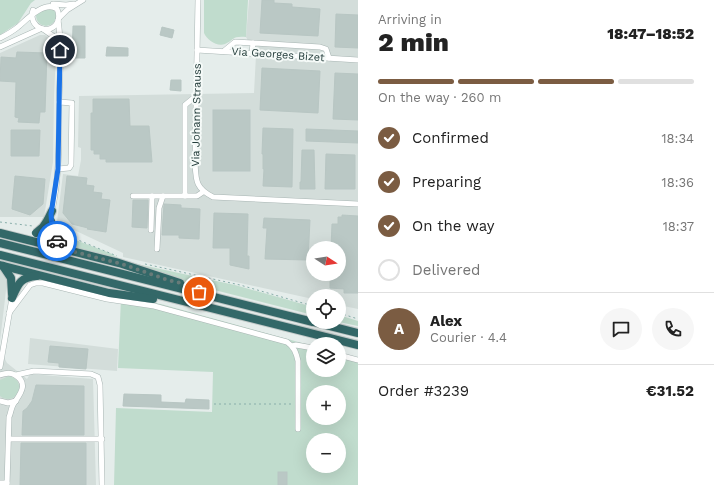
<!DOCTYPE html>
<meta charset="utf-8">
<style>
body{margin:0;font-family:"Work Sans",sans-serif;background:#f6f6f6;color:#222;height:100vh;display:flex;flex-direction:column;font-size:15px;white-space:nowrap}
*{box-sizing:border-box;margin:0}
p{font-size:13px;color:#767676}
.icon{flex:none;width:22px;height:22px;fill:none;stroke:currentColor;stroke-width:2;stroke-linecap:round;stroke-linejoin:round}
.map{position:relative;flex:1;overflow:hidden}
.panel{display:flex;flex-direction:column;background:#fff;width:356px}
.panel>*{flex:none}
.needle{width:26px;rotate:102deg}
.fabs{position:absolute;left:306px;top:241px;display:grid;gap:8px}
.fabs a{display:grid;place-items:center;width:40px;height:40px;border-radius:50%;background:#fff;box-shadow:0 4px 16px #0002;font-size:20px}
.pin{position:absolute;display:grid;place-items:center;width:34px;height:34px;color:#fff;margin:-17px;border:2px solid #fff;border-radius:50%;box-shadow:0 1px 4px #0007}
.courier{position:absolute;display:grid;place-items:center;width:40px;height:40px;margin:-20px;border:3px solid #1a73e8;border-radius:50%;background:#fff;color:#222;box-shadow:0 1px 5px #0007}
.overview em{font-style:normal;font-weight:800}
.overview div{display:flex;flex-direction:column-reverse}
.overview{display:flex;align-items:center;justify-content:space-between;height:68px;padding:0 20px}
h1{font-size:26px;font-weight:800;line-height:30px}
.bar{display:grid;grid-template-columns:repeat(4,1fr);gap:6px 4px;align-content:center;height:48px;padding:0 20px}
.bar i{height:5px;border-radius:3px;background:#e0e0e0}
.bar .active{background:#7b5c42}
.bar p{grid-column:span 4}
.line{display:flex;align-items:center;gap:10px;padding:0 20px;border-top:1px solid #e0e0e0}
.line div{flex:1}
.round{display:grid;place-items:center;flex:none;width:42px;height:42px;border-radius:21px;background:#f6f6f6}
ol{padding:0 20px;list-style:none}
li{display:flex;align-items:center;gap:12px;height:44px}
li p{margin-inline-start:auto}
li .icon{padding:4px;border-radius:50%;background:#7b5c42;color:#fff;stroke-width:4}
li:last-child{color:#767676}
li i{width:22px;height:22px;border:2px solid #e0e0e0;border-radius:50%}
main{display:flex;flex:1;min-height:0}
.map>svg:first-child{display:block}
</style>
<main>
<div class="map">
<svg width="358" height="485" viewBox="0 0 358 485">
<rect width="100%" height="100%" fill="#e5edeb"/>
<g fill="#d3ddda" fill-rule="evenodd">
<path d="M249,0H358V309L339,305V296H313V299L123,257V253L57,222L63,174L78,176L81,160V148L78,147L79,96L254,93L256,55L246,37ZM313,248H339V274H313Z"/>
<polygon points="40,35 45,35 53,42 56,54 54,95 53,162 44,217 0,217 0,53"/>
<polygon points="0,268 5,273 7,282 0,341"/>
<polygon points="30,338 118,349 117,371 28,364"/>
<polygon points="0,350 7,363 27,379 30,374 93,379 96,485 0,485"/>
</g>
<g fill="#c0dccd" fill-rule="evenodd">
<polygon points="0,0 35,0 31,3 18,23 0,35"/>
<path d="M204,0H248L246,37C231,36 235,40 225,44C217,47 207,40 204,33Z"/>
<circle cx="46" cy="16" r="10"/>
<polygon points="48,225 56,243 32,238 37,235"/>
<polygon points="57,233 110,253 123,261 235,285 313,307 313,315 179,281 70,247 60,240"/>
<path d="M121,298L161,304L313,346V370H339V354L358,358V485H114L116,408L212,412L213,372L118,368ZM313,392H339V418H313ZM313,440H339V466H313Z"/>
<polygon points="339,315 358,321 358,326 339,322"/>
<path d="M9,376C29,381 16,408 0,396V380Z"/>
</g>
<g fill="#bac8c5" stroke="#b8c6c3">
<polygon points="262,0 274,0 274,3 292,4 292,7 320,9 318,36 260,33"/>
<polygon points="336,14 358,15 358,48 335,47"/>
<polygon points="73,26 85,26 85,58 72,58"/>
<polygon points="162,27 174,30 172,38 160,35"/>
<polygon points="107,47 128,48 128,56 106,56"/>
<polygon points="17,52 47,53 45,112 40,112 39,123 18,122 19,118 15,117 16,82 0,81 1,57 16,58"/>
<polygon points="262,68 320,71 318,113 260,110"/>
<polygon points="335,73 358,74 358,120 333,119"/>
<polygon points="171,80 181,80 181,91 170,90"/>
<polygon points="93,99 129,99 130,126 149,126 152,162 106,162 106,159 100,159 100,154 94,154 94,150 91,150 91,113 93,113"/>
<rect x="213" y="110" width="37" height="61"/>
<polygon points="263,128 293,129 292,187 263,186 264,169 263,169 263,154 262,154"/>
<polygon points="306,129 358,131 358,143 306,141"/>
<polygon points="11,130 40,130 39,156 11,156"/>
<polygon points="302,150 314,150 315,189 300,189 300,182 301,182"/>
<polygon points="326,154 355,155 355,189 325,189"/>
<polygon points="15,176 45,179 43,204 30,215 12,209"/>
<polygon points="67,176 87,178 86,185 94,186 93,192 102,193 101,199 110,200 106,232 87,229 88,228 72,224 63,213"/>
<polygon points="133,200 148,200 147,228 132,227"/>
<polygon points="164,204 181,205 181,208 200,209 199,239 179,238 179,235 162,235"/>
<polygon points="214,213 248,214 247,256 249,256 249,269 230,265 230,248 213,248"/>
<polygon points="342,215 358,216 358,293 344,293 344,289 330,288 330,274 339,274 339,248 331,248 332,224 338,224 338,217 342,217"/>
<polygon points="264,218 310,220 308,260 265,259 267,228 263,228"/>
<polygon points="50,346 88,349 86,369 59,367 59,363 48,362"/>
<polygon points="36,385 84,386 84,435 22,435 23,411 27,408 32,401"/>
<polygon points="124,394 161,395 161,402 185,403 186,399 209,400 209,409 123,406"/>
<polygon points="21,443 86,443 86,485 20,485"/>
<rect x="278" y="472" width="9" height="13"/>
</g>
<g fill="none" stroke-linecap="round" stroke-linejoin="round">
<defs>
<g id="minor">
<path d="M198,0L195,162C196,180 195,188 213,197L358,204"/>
<polyline points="53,4 66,5 74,4"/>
<polyline points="59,18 67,10 83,0"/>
<polyline points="43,29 53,36 59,48"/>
<path d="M0,38C6,35 13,31 18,27C27,19 45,0 57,9C59,13 59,17 58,21C51,37 27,28 33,10"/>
<polyline points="0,47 40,29"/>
<polyline points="197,50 358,60"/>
<polyline points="224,51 235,42 253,43"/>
<polyline points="252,53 253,43 320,47 326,49 329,58"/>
<polyline points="58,169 69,168 71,165 72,103 59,102"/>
<polyline points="133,196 163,196"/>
<polyline points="185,196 185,105 196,96"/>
<path d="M52,211C60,174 59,137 59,100C60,74 62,46 58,20"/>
<polyline points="151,230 152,196"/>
<polyline points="157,249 159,208 163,196 197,196 203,192"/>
<path d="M9,313L30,285L36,283H43L107,299L154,306L287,342C294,347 296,352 298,361V429"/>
<polyline points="292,346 296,345 313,348"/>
<polyline points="339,355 358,360"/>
<polyline points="0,367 12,298"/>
<path d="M0,375C5,373 10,372 15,375C30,384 19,395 13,405C11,408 11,413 9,417L7,485"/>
<polyline points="16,375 34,371 91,374 98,377 100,385 102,485"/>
<polyline points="0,401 8,403 16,401"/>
<polyline points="9,439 102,439"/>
<polyline points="0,483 7,483"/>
</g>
<g id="highway">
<polyline points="47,221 52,211"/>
<polyline points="0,233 119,263 180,283"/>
<polyline points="0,243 313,322"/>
<polyline points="0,255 358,345"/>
<polyline points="0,265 109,293 153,299"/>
<polyline points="3,266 11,278 12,294"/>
<path d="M12,298C18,284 20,277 37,276"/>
<polyline points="314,322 358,333"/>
</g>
</defs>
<use href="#minor" stroke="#a8b5b3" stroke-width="6"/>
<use href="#highway" stroke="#c2c9c8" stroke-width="10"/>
<g stroke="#88aeaa" stroke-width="1" stroke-dasharray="2 3" stroke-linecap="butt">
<polyline points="0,222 33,226"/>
<polyline points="61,233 117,256"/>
<polyline points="145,264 240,285 313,306"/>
<polyline points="339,313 358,319"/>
<polyline points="214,404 293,404"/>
</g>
<use href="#minor" stroke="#fff" stroke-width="5"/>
<use href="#highway" stroke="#336868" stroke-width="8"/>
<defs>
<g id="highway-bridge">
<polyline points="51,221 52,229 55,238"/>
<polyline points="36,233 43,227 47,221"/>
</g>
</defs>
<use href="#highway-bridge" stroke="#c2c9c8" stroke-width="10" stroke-linecap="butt"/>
<use href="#highway-bridge" stroke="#336868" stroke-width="8"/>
</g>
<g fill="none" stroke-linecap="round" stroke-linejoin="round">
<polyline stroke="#687b79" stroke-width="4" stroke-dasharray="0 7.2" points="57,241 64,247 71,251 122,264 168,280 193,286 199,292"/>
<polyline stroke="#1a73e8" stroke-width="5" points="57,241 52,229 51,214 58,169 60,50"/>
</g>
<g text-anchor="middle" stroke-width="4" stroke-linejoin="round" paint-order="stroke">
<g font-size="11" fill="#253e3c" stroke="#f5faf8">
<text transform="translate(278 54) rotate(4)" y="4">Via Georges Bizet</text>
<text transform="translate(196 115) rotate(-89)" y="4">Via Johann Strauss</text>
</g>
</g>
</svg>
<div class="fabs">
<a><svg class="needle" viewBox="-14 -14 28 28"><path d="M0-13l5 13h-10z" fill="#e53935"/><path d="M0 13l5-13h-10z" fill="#767676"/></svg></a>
<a><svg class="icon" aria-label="locate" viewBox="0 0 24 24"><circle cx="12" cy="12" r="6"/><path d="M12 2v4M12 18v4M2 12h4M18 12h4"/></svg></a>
<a><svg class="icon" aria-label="layers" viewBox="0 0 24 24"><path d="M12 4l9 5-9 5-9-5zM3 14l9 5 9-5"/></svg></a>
<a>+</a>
<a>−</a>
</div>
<div class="pin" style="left:199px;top:292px;background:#ea580c"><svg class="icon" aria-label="bag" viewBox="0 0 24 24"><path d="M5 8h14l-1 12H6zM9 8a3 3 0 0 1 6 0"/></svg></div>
<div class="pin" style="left:60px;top:50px;background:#1f2937"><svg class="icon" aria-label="home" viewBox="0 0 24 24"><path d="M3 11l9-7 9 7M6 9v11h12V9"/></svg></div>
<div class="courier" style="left:57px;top:241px"><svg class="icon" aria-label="car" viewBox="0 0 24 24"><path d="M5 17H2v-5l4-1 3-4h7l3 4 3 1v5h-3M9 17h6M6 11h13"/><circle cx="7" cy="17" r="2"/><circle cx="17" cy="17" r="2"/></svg></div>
</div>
<section class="panel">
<div class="overview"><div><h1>2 min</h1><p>Arriving in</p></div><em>18:47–18:52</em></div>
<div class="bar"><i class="active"></i><i class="active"></i><i class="active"></i><i></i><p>On the way · 260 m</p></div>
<ol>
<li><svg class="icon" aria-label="check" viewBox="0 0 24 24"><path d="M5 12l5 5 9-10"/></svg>Confirmed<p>18:34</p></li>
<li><svg class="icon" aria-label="check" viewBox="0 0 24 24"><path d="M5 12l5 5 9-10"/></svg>Preparing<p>18:36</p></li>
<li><svg class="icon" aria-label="check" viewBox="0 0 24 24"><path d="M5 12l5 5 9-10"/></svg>On the way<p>18:37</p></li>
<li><i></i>Delivered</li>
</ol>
<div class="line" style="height:72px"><b class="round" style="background:#7b5c42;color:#fff">A</b><div><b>Alex</b><p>Courier · 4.4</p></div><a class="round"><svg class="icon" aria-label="chat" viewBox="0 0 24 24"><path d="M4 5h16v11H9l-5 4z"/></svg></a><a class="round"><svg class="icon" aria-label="phone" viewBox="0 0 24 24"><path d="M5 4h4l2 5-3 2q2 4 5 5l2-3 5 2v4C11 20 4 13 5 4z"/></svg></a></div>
<div class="line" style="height:52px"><div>Order #3239</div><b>€31.52</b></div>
</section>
</main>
